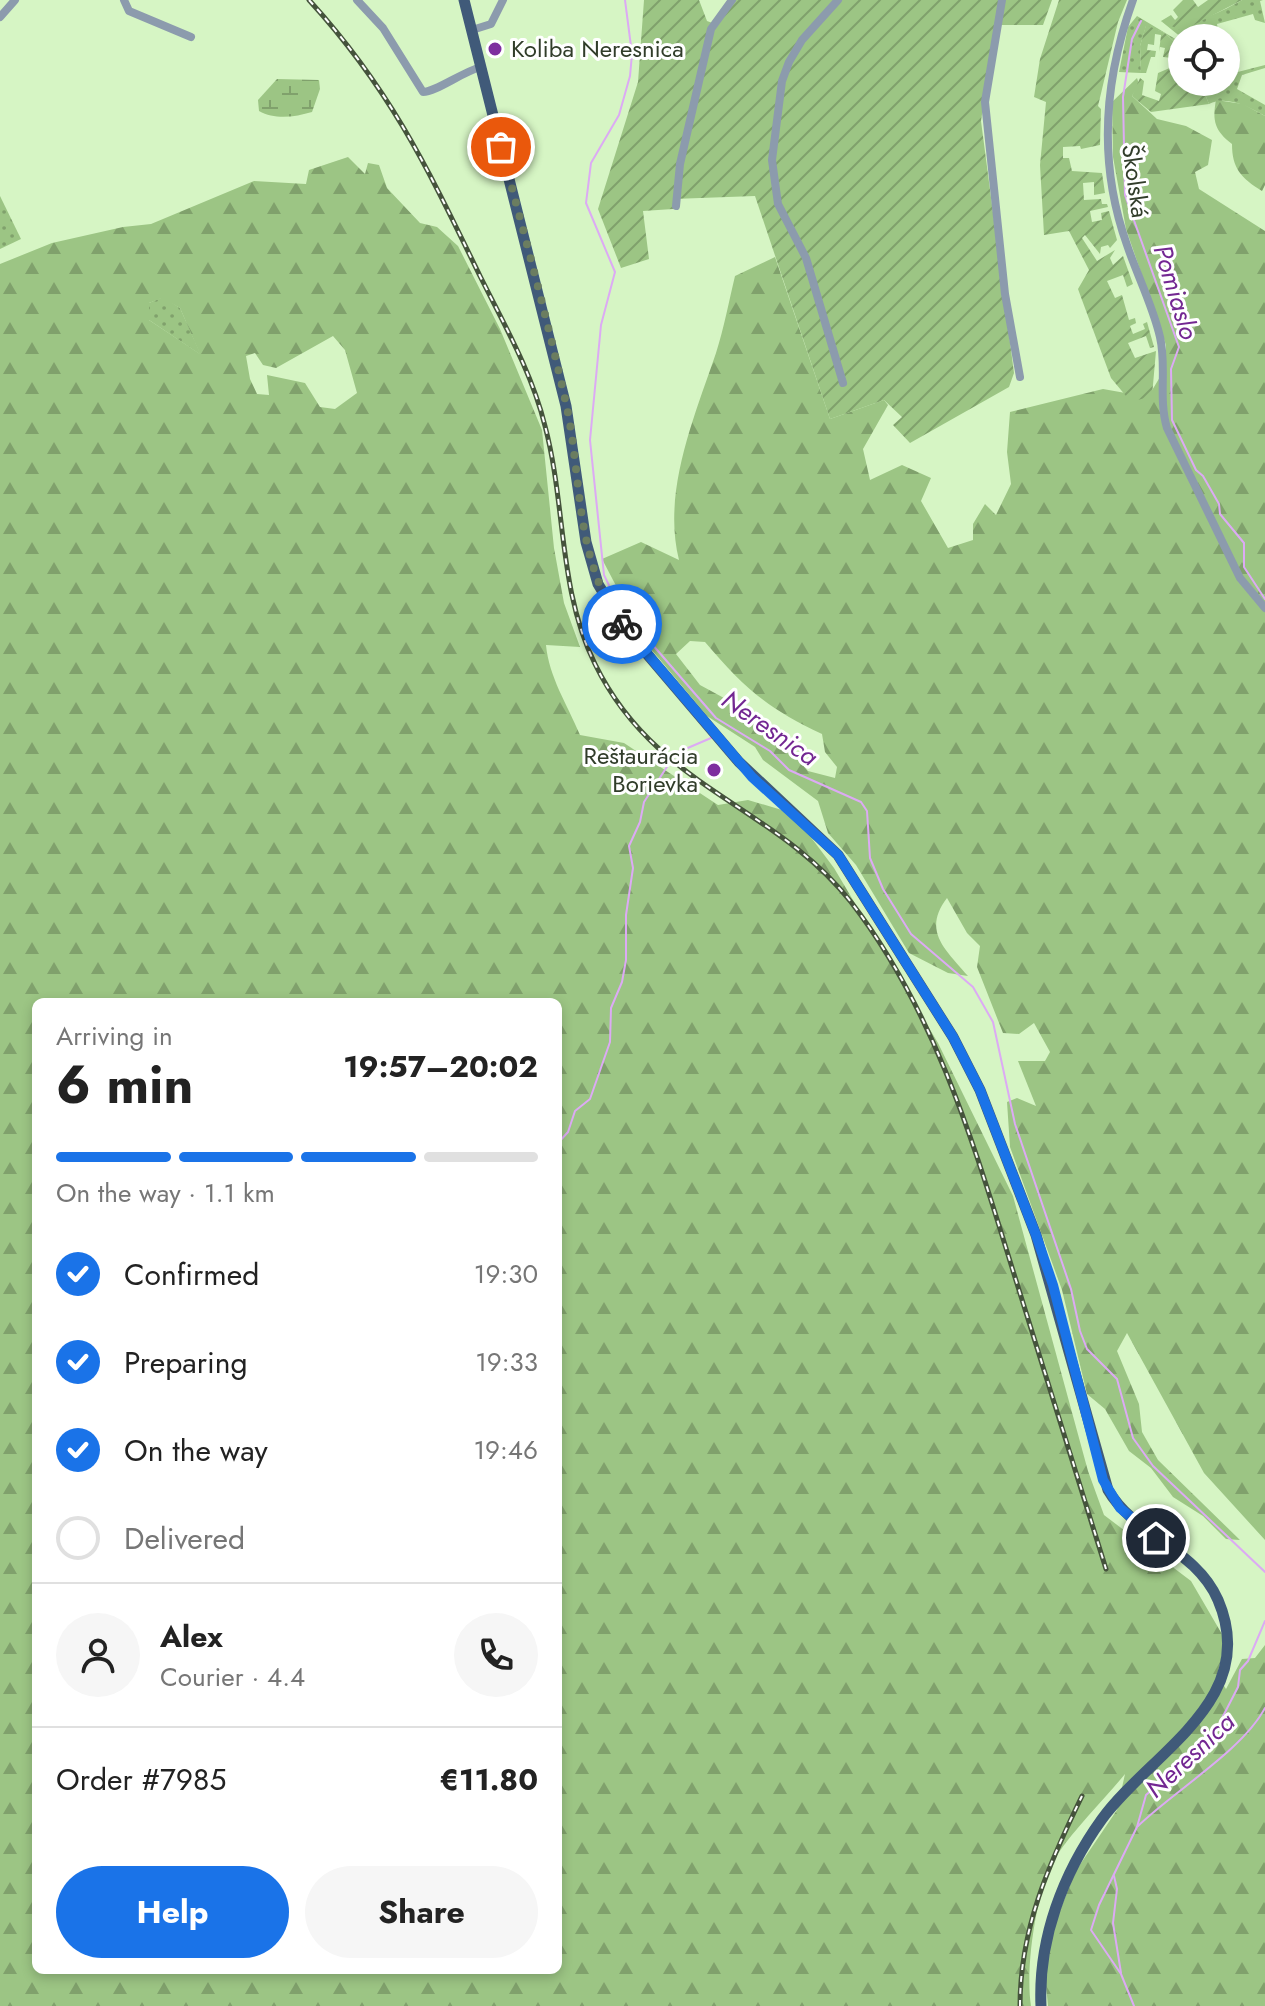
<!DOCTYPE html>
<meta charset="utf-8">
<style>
body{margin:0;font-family:Jost,sans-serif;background:#f6f6f6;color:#222;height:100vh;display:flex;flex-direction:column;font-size:30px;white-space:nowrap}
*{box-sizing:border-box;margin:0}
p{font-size:26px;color:#767676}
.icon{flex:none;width:44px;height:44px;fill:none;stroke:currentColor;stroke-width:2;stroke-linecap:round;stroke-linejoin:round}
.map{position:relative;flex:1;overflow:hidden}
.panel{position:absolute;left:32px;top:998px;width:530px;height:976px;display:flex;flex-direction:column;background:#fff;border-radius:12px;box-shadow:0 4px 12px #0003}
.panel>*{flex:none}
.controls{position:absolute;left:1168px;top:24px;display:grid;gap:16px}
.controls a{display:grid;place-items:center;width:72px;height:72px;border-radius:50%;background:#fff;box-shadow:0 4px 12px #0003;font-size:40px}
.pin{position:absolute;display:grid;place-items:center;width:68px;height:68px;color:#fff;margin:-34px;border:4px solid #fff;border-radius:50%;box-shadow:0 2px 8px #0007}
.courier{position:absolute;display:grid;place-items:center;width:80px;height:80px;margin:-40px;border:6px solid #1a73e8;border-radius:50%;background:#fff;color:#222;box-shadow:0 2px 10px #0007}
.headline em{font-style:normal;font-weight:700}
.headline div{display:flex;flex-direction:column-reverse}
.headline{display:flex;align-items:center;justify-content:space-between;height:136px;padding:0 24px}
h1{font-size:52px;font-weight:700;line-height:60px}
.bar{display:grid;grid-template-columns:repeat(4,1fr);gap:12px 8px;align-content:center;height:96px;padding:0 24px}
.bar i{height:10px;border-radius:6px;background:#e0e0e0}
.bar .on{background:#1a73e8}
.bar p{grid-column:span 4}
.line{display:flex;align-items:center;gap:20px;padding:0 24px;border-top:2px solid #e0e0e0}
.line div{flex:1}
.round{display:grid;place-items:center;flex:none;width:84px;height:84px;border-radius:42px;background:#f6f6f6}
ol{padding:0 24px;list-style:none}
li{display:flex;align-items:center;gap:24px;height:88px}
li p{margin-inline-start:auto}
li .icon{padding:8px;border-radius:50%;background:#1a73e8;color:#fff;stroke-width:4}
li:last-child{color:#767676}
li i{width:44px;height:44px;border:4px solid #e0e0e0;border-radius:50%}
.cta{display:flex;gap:16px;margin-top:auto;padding:16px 24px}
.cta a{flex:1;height:92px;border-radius:48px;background:#1a73e8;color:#fff;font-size:32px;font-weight:700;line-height:92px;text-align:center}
.cta a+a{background:#f6f6f6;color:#222}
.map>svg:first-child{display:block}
</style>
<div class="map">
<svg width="1265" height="2006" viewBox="0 0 1265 2006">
<defs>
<pattern id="grass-dots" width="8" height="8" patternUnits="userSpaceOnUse" patternTransform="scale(2)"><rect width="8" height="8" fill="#9cc584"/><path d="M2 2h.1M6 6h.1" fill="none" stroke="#80a16c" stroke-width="1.8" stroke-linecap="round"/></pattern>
<pattern id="forest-firs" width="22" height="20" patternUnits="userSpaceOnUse" patternTransform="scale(2)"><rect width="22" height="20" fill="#9cc584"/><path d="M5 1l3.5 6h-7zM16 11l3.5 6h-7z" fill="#80a16c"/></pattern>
<pattern id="wetland-marsh" width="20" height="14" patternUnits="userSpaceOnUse" patternTransform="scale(2)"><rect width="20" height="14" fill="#9cc584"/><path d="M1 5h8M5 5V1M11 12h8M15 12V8" fill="none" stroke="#80a16c"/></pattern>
<pattern id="garden-furrows" width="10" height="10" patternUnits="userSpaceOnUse" patternTransform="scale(2)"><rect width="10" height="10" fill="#9cc584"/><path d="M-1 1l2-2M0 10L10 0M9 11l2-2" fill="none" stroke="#80a16c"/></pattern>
</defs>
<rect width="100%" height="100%" fill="#d6f5c4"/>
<g fill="url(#grass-dots)">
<path d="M1242,0H1263L1260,1L1265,23L1255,20L1253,14L1217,24L1219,35L1215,36L1212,26L1182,38L1161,21C1188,28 1218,14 1242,0Z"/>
<polygon points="1137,16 1182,43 1182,49 1165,33 1146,26 1140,46 1141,73 1119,72 1128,27"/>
<path d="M1265,65V68L1242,75L1237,89L1265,105V116C1249,107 1227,95 1209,104L1200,82H1226V75Z"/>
<polygon points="0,196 21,239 0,249"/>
<polygon points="163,297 180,308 201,355 149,320 149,303"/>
</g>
<g fill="url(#forest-firs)" fill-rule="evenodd">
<path d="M1137,78L1139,84L1132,96L1157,119L1186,126L1212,140L1208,165L1195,172L1199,189L1265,231V1540L1204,1473L1127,1333L1117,1351L1139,1404L1142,1432L1158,1460L1240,1540L1226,1539L1203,1516L1173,1497L1151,1468L1129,1451L1105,1409L1087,1394L1062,1290L1010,1147L1007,1102L1017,1098L1036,1106L1018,1061H1045L1050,1052L1034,1023L1019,1034L1003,1033L977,967L980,946L967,933L947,898C922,931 945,949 968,976L948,973L909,953L856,865L828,833L818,801L763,760L755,747L707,716L646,643L602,559L641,542L679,560C662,492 694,418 716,353C724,328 729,301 735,276L775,257L830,419L884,400L888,405L863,449L870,480L902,465L931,478L921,501L948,548L973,540V524L985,504L996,515L1011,484L1007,452L1010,412L1103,389L1148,397L1166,367V345L1126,229L1113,157L1112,102ZM690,641L705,642C743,687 768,709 822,734L825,752L837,767L835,778L808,771L770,730L735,704L700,685L676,654Z"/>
<path d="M1216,100L1243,104L1265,116V185L1262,191C1241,178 1232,168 1232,144C1215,131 1212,121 1216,100Z"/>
<path d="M348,157L365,174L368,163L379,165L387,188L420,223L437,227L458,246L500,329L542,430L554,548L564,603L580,647L546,645C549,677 567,704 580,735L624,743L718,805L748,800L782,810L810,836L834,868L938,1043L1013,1196L1088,1471L1104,1515L1191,1581L1226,1641L1217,1675L1226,1689L1242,1659L1255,1658L1265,1645V2006H1048L1043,1954L1075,1872L1117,1810L1125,1774C1103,1801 1076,1827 1057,1855C1036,1888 1025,1968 1031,2006H0V264L52,243L123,227L151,224L254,181L306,184L309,170ZM162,298L180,308L200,354L149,320V303ZM333,336L345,350L357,393L335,409L320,407L305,383L267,375L269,395L257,394L250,379L246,356L255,353L263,365L276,368ZM36,1002H558V1970H36Z"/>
</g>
<path fill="url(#wetland-marsh)" d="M277,79L319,80L320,89L312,112C295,117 275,120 259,111L258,100Z"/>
<g fill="url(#garden-furrows)">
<polygon points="644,0 699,0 707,21 718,25 736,0 999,0 981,121 1014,373 1009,387 910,443 893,425 902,417 884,400 830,419 755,196 673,199 673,209 643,211 649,259 621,268 598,209 638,82"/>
<polygon points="1005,0 1052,0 1043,25 1001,25"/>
<polygon points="1059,0 1127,0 1118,22 1098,106 1101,109 1100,145 1081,149 1080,146 1063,147 1063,158 1069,158 1072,171 1102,173 1105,193 1094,195 1094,182 1083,183 1084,200 1101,199 1102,204 1107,204 1108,207 1090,211 1092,222 1102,220 1101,213 1109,211 1117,240 1110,248 1108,245 1101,247 1100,254 1085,235 1082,238 1097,261 1115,250 1110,258 1113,265 1123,256 1133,284 1127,287 1123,275 1107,281 1115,298 1122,295 1129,320 1135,318 1136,323 1130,326 1133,334 1145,329 1143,324 1147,322 1154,347 1150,348 1146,336 1128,343 1135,358 1156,351 1152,396 1131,402 1111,378 1082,300 1078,289 1089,270 1069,231 1044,235 1040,165 1046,102 1034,97 1040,59"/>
<polygon points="1183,0 1193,0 1198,7 1208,0 1242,0 1182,31 1161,21 1171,15 1175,20 1178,17 1173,10"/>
<polygon points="1146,25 1165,33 1182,49 1182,82 1200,82 1209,104 1151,112 1132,96 1140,78 1144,81 1142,95 1159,101 1161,94 1155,91 1158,73 1172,67 1177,70 1182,59 1163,57 1165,48 1160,47 1159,52 1161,35 1155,34 1154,45 1148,44 1147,50 1156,51 1155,57 1151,57 1146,73 1141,73 1140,46"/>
</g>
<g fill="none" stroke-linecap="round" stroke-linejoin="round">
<g stroke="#dcaaf4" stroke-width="2">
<polyline points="625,0 632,54 630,76 619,115 591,163 586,203 615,272 601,325 590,440 604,575 619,606 716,718 770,751 789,770 861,802 867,811 870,858 883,889 911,934 973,987 993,1022 1015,1124 1071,1289 1080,1331 1087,1349 1117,1379 1133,1438 1153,1466 1265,1572"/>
<polyline points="1141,21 1132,39 1123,97 1125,195 1179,347 1171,369 1172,420 1196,470 1203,476 1219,504 1220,514 1244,543 1244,567 1265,599"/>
<polyline points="558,1143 568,1132 575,1111 590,1099 610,1042 611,1008 622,982 626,960 626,915 633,868 629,846 640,822 644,802 676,753 711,738"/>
<path d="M1138,1826C1174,1791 1243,1750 1265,1708"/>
<polyline points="1114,1876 1117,1889 1113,1923 1121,1973"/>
<polyline points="1134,2006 1121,1974 1091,1930 1099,1905 1137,1827 1146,1795 1200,1748 1218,1726 1238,1687 1240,1670 1248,1661 1265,1621"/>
</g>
<g stroke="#8c9bad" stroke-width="8">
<polyline points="124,0 129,11 191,37"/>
<path d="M357,0L383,28L423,92C436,92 462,72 481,67"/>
<polyline points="838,0 802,40 789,62 782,81 772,160 778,204 806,258 843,383"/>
<polyline points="1002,0 985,102 1005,294 1020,377"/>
<path d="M1133,0C1104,80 1098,164 1127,245C1137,275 1153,306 1160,337C1167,367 1158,398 1167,428L1240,578L1265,608"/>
<polyline points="0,17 15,0"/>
<polyline points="472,30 491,24 503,0"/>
<polyline points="676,206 680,164 711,29 732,0"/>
</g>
<path stroke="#405a79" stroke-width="11" d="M464,0L566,406L586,542L598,584L624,627L739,762L838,855L953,1037L980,1090L1036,1235L1108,1490C1135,1536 1196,1549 1218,1600C1261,1700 1151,1752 1102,1819C1063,1873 1038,1939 1041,2006"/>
<defs>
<g id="rail">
<path d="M309,0C391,90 428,169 480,276C504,324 532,373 545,426C566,505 558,589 595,664C656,789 774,804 851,902C936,1012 974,1145 1014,1274C1045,1373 1076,1471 1106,1569"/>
<path d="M1020,2006C1020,1928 1049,1864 1082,1796"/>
</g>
</defs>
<use href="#rail" stroke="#45533c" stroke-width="5"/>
<use href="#rail" stroke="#fff" stroke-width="2" stroke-dasharray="6" stroke-linecap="butt"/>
</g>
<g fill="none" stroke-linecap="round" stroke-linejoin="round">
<path stroke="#6b7d60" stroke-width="8" stroke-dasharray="0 14.4" d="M501,147C524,233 548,321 567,408C582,480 575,562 622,624"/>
<polyline stroke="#1a73e8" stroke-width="10" points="622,624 752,777 838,855 953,1037 980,1090 1036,1235 1053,1285 1103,1480 1120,1508 1156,1538"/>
</g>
<g fill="#7e2e9f" stroke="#fff" stroke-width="3">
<circle cx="495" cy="49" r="8"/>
<circle cx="714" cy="770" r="8"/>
</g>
<g text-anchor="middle" stroke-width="6" stroke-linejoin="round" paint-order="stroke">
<g font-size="24" fill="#313d2a" stroke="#fff" text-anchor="start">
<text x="511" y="57">Koliba Neresnica</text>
<text x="698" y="764" text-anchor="end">Reštaurácia<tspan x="698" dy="28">Borievka</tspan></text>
</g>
<g font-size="24" fill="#313d2a" stroke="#fff">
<text transform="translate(1135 181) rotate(82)" y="8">Školská</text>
</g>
<g font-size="26" font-style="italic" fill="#732792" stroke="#fff">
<text transform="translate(1176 292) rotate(73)" y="9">Pomiaslo</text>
<text transform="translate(770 728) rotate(35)" y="9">Neresnica</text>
<text transform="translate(1190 1755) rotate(-43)" y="9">Neresnica</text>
</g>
</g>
</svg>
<div class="controls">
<a><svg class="icon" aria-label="locate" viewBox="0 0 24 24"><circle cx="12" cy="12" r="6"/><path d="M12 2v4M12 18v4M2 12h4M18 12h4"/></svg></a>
</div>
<div class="pin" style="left:501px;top:147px;background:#ea580c"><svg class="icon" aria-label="bag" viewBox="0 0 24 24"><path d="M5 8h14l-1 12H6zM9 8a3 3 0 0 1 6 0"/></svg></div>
<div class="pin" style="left:1156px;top:1538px;background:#1f2937"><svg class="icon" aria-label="home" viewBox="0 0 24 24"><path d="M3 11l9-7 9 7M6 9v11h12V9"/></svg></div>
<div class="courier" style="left:622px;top:624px"><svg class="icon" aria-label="bike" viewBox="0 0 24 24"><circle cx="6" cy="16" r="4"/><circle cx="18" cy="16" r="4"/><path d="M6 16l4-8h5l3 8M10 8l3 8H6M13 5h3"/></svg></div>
<section class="panel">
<div class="headline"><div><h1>6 min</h1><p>Arriving in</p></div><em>19:57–20:02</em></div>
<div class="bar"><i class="on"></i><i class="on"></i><i class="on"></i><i></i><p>On the way · 1.1 km</p></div>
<ol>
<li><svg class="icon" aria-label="check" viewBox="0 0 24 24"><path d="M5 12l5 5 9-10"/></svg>Confirmed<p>19:30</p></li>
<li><svg class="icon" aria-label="check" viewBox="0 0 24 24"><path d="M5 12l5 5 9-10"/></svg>Preparing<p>19:33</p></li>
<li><svg class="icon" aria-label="check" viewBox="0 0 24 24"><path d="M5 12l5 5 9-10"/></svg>On the way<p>19:46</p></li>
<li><i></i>Delivered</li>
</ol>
<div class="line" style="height:144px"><a class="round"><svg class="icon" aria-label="person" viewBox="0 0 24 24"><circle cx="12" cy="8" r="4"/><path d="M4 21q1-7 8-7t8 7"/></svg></a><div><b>Alex</b><p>Courier · 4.4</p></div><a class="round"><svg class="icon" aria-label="phone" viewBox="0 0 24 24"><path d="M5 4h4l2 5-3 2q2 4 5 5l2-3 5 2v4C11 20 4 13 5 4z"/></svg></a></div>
<div class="line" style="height:104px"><div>Order #7985</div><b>€11.80</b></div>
<div class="cta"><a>Help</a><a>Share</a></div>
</section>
</div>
